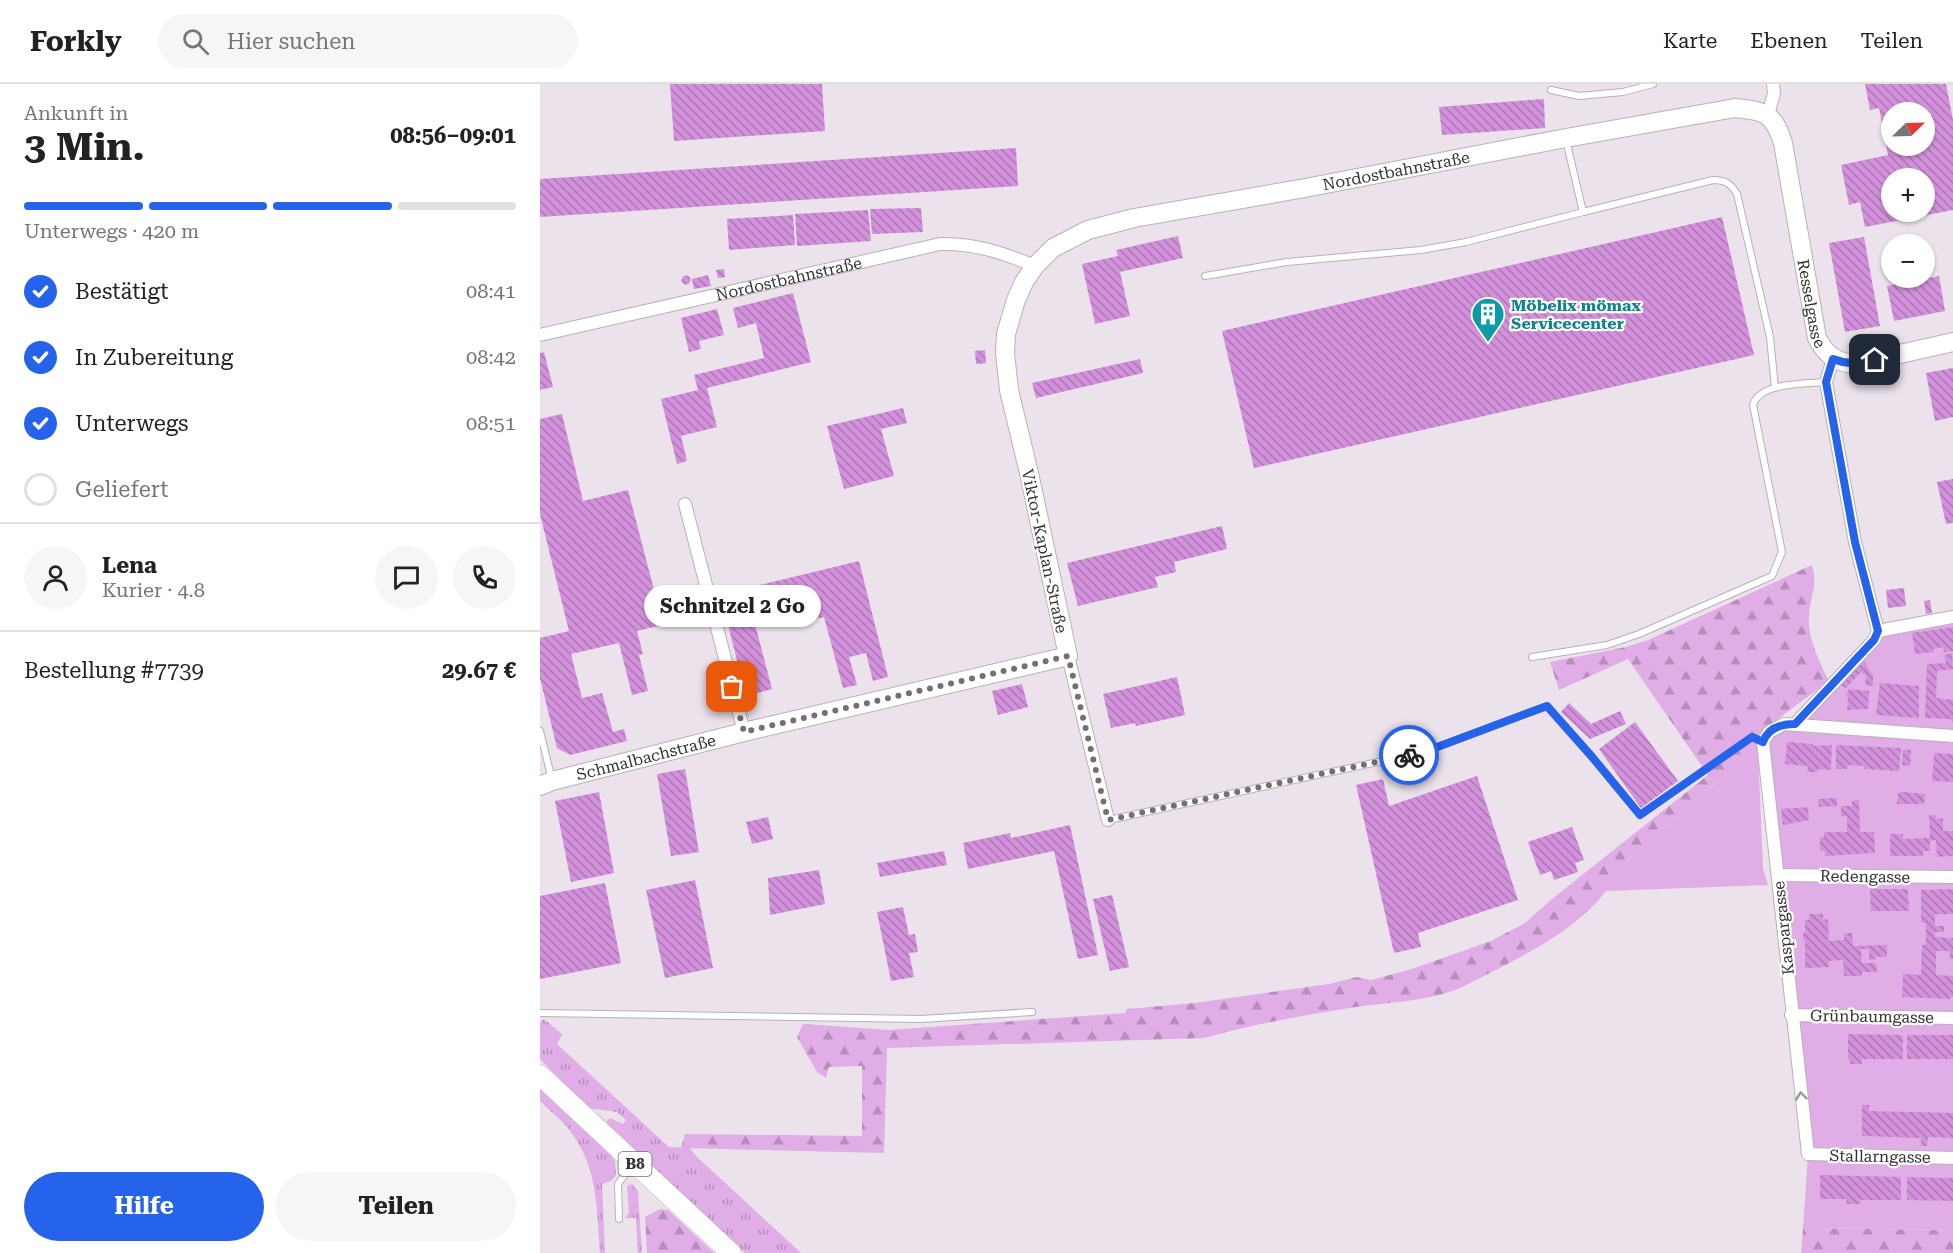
<!DOCTYPE html>
<html lang="de">
<meta charset="utf-8">
<style>
body{margin:0;font-family:"Roboto Serif",serif;background:#f6f6f6;color:#222;height:100vh;display:flex;flex-direction:column;font-size:22px;white-space:nowrap}
*{box-sizing:border-box;margin:0}
p{font-size:20px;color:#767676}
.icon{flex:none;width:33px;height:33px;fill:none;stroke:currentColor;stroke-width:2;stroke-linecap:round;stroke-linejoin:round}
.map{position:relative;flex:1;overflow:hidden}
.side{display:flex;flex-direction:column;background:#fff;width:540px}
.side>*{flex:none}
.needle{width:39px;rotate:67deg}
.tools{position:absolute;left:1341px;top:18px;display:grid;gap:12px}
.tools a{display:grid;place-items:center;width:54px;height:54px;border-radius:50%;background:#fff;box-shadow:0 2px 4px #0004;font-size:30px}
.pin{position:absolute;display:grid;place-items:center;width:51px;height:51px;color:#fff;margin:-26px;border-radius:12px;box-shadow:0 3px 9px #0006}
.courier{position:absolute;display:grid;place-items:center;width:60px;height:60px;margin:-30px;border:4px solid #2563eb;border-radius:50%;background:#fff;color:#222;box-shadow:0 2px 8px #0007}
.bubble{position:absolute;height:42px;border-radius:21px;background:#fff;box-shadow:0 2px 4px #0004;font-size:20px;font-weight:700;line-height:42px;text-align:center}
.head em{font-style:normal;font-weight:700}
.head div{display:flex;flex-direction:column-reverse}
.head{display:flex;align-items:center;justify-content:space-between;height:102px;padding:0 24px}
h1{font-size:39px;font-weight:700;line-height:45px}
.bar{display:grid;grid-template-columns:repeat(4,1fr);gap:9px 6px;align-content:center;height:72px;padding:0 24px}
.bar i{height:8px;border-radius:4px;background:#e0e0e0}
.bar .on{background:#2563eb}
.bar p{grid-column:span 4}
.line{display:flex;align-items:center;gap:15px;padding:0 24px;border-top:2px solid #e0e0e0}
.line div{flex:1}
.round{display:grid;place-items:center;flex:none;width:63px;height:63px;border-radius:32px;background:#f6f6f6}
ol{padding:0 24px;list-style:none}
li{display:flex;align-items:center;gap:18px;height:66px}
li p{margin-inline-start:auto}
li .icon{padding:6px;border-radius:50%;background:#2563eb;color:#fff;stroke-width:4}
li:last-child{color:#767676}
li i{width:33px;height:33px;border:3px solid #e0e0e0;border-radius:50%}
.primary-button{display:flex;gap:12px;margin-top:auto;padding:12px 24px}
.primary-button a{flex:1;height:69px;border-radius:36px;background:#2563eb;color:#fff;font-size:24px;font-weight:700;line-height:69px;text-align:center}
.primary-button a+a{background:#f6f6f6;color:#222}
header{display:flex;align-items:center;gap:36px;box-sizing:border-box;height:84px;padding:0 30px;background:#fff;border-bottom:2px solid #e0e0e0}
header strong{font-size:28px}
nav{display:flex;gap:33px;margin-inline-start:auto;font-size:21px}
.search{width:420px;height:54px;background:#f6f6f6;display:flex;align-items:center;gap:15px;box-sizing:border-box;padding:0 21px;border-radius:33px;color:#767676;font-size:22px}
main{display:flex;flex:1;min-height:0}
.map>svg:first-child{display:block}
</style>
<header>
<strong>Forkly</strong>
<div class="search"><svg class="icon" aria-label="search" viewBox="0 0 24 24"><circle cx="10" cy="10" r="6"/><path d="M15 15l6 6"/></svg>Hier suchen</div>
<nav><a>Karte</a><a>Ebenen</a><a>Teilen</a></nav>
</header>
<main>
<section class="side">
<div class="head"><div><h1>3 Min.</h1><p>Ankunft in</p></div><em>08:56–09:01</em></div>
<div class="bar"><i class="on"></i><i class="on"></i><i class="on"></i><i></i><p>Unterwegs · 420 m</p></div>
<ol>
<li><svg class="icon" aria-label="check" viewBox="0 0 24 24"><path d="M5 12l5 5 9-10"/></svg>Bestätigt<p>08:41</p></li>
<li><svg class="icon" aria-label="check" viewBox="0 0 24 24"><path d="M5 12l5 5 9-10"/></svg>In Zubereitung<p>08:42</p></li>
<li><svg class="icon" aria-label="check" viewBox="0 0 24 24"><path d="M5 12l5 5 9-10"/></svg>Unterwegs<p>08:51</p></li>
<li><i></i>Geliefert</li>
</ol>
<div class="line" style="height:108px"><a class="round"><svg class="icon" aria-label="person" viewBox="0 0 24 24"><circle cx="12" cy="8" r="4"/><path d="M4 21q1-7 8-7t8 7"/></svg></a><div><b>Lena</b><p>Kurier · 4.8</p></div><a class="round"><svg class="icon" aria-label="chat" viewBox="0 0 24 24"><path d="M4 5h16v11H9l-5 4z"/></svg></a><a class="round"><svg class="icon" aria-label="phone" viewBox="0 0 24 24"><path d="M5 4h4l2 5-3 2q2 4 5 5l2-3 5 2v4C11 20 4 13 5 4z"/></svg></a></div>
<div class="line" style="height:78px"><div>Bestellung #7739</div><b>29.67 €</b></div>
<div class="primary-button"><a>Hilfe</a><a>Teilen</a></div>
</section>
<div class="map">
<svg width="1413" height="1169" viewBox="0 0 1413 1169">
<defs>
<pattern id="grass-tufts" width="24" height="20" patternUnits="userSpaceOnUse" patternTransform="scale(1.5)"><rect width="24" height="20" fill="#e0ade6"/><path d="M3 7l-1-3M5 7V3M7 7l1-3M15 17l-1-3M17 17v-4M19 17l1-3" fill="none" stroke="#b68dbb"/></pattern>
<pattern id="forest-firs" width="22" height="20" patternUnits="userSpaceOnUse" patternTransform="scale(1.5)"><rect width="22" height="20" fill="#e0ade6"/><path d="M5 1l3.5 6h-7zM16 11l3.5 6h-7z" fill="#b68dbb"/></pattern>
<pattern id="building-back-hatch" width="6" height="6" patternUnits="userSpaceOnUse" patternTransform="scale(1.5)"><rect width="6" height="6" fill="#d391dc"/><path d="M-1 5l2 2M0 0l6 6M5-1l2 2" fill="none" stroke="#ac77b3"/></pattern>
</defs>
<rect width="100%" height="100%" fill="#ebe2ec"/>
<g fill="url(#grass-tufts)">
<polygon points="4,935 22,950 17,960 129,1063 150,1064 156,1072 261,1169 205,1169 66,1038 70,1034 83,1040 86,1036 77,1028 49,1024 0,975 0,938"/>
<path d="M0,1005L68,1068L75,1077L76,1091L71,1097L62,1100L65,1169H60C57,1128 58,1086 33,1051C25,1038 11,1028 0,1017Z"/>
<polygon points="92,1100 98,1107 102,1169 98,1169 96,1134 85,1134 89,1129 87,1102"/>
</g>
<g fill="url(#forest-firs)">
<path d="M1272,481C1278,502 1270,512 1269,533C1267,553 1280,579 1289,597L1223,646L1217,654L1218,667L1152,717L1062,800L1066,807C1038,843 999,863 960,884C945,891 930,900 915,906C883,918 849,918 816,923C765,931 714,940 664,954L347,964L344,1069L141,1064L145,1050L322,1052V982L289,983L286,994L277,988L257,953L263,940L349,946L585,929L587,925L655,919L789,900L817,893L831,896L872,885L951,857L985,839L1012,815L1168,691L1088,575L1019,606L1010,578L1086,563L1108,556Z"/>
<polygon points="120,1125 128,1126 174,1169 107,1169 105,1133"/>
<polygon points="1263,1144 1413,1146 1413,1169 1261,1169"/>
</g>
<g fill="#e0ade6">
<polygon points="1413,533 1413,1146 1263,1144 1268,1070 1225,653 1255,640 1338,547"/>
<polygon points="1218,667 1223,785 1228,801 1066,807 1061,801 1152,717"/>
</g>
<g fill="url(#building-back-hatch)" fill-rule="evenodd">
<polygon points="130,0 282,0 285,47 134,57"/>
<path d="M1325,0H1406L1413,36V126L1325,143L1320,118L1309,121L1301,81L1348,71L1339,24L1330,26ZM1352,28H1384V62H1352ZM1352,94H1384V128H1352Z"/>
<polygon points="1004,15 1005,44 902,51 899,23"/>
<polygon points="476,64 478,102 0,133 0,95"/>
<polygon points="381,124 383,148 332,150 330,125"/>
<polygon points="328,126 331,157 257,162 255,130"/>
<polygon points="253,131 255,161 189,166 187,135"/>
<polygon points="1182,133 1214,271 714,384 682,247"/>
<polygon points="638,152 643,174 580,188 590,232 555,240 542,180 578,172 576,166"/>
<polygon points="1324,153 1340,242 1305,248 1289,159"/>
<polygon points="184,185 185,193 178,194 176,186"/>
<polygon points="168,191 171,202 154,205 152,195"/>
<circle cx="146" cy="196" r="4.5"/>
<polygon points="1399,192 1405,227 1354,237 1347,202"/>
<polygon points="253,209 271,278 167,304 177,343 141,352 147,377 137,380 121,315 158,306 154,291 224,274 216,239 198,244 193,224"/>
<polygon points="177,225 184,251 159,257 161,265 149,268 141,234"/>
<polygon points="445,266 446,279 436,280 435,267"/>
<polygon points="4,268 13,303 0,306 0,269"/>
<polygon points="600,275 603,289 496,314 492,299"/>
<polygon points="1413,284 1413,333 1395,337 1386,289"/>
<polygon points="363,324 367,339 341,345 354,392 304,405 287,342"/>
<polygon points="22,330 43,417 88,406 119,525 131,522 135,538 97,547 103,570 99,571 108,607 92,611 79,559 31,570 42,614 62,609 73,648 84,645 87,657 30,671 17,664 0,594 0,554 29,547 0,430 0,335"/>
<polygon points="1413,395 1413,439 1406,440 1397,398"/>
<polygon points="682,442 687,465 634,478 636,488 615,493 618,503 538,522 527,479"/>
<polygon points="319,477 348,593 333,597 326,569 309,573 317,601 303,604 284,533 247,542 244,532 215,540 232,605 206,612 182,517 192,514 191,508"/>
<polygon points="1364,504 1366,522 1348,524 1346,506"/>
<polygon points="1390,516 1392,529 1386,530 1384,517"/>
<polygon points="1413,543 1413,567 1404,568 1403,563 1393,565 1394,568 1375,570 1372,549"/>
<polygon points="1412,569 1413,585 1397,587 1396,614 1413,616 1413,638 1410,635 1385,634 1387,580 1406,579 1404,571"/>
<polygon points="1324,577 1333,592 1333,602 1325,601 1326,592 1321,588 1306,604 1301,601"/>
<polygon points="637,593 645,631 596,642 595,639 571,644 563,610"/>
<polygon points="1340,599 1379,602 1379,634 1336,631"/>
<polygon points="482,600 488,623 458,631 452,607"/>
<polygon points="1309,605 1329,607 1328,625 1307,626 1308,613 1306,612"/>
<polygon points="1029,619 1051,640 1080,627 1086,640 1050,655 1021,628"/>
<polygon points="1095,638 1138,697 1101,724 1059,665"/>
<polygon points="1247,658 1273,660 1273,662 1292,661 1291,686 1278,685 1277,688 1267,688 1268,682 1245,680"/>
<polygon points="1296,661 1361,664 1359,687 1324,685 1324,682 1308,681 1307,685 1296,685"/>
<polygon points="1363,666 1371,666 1370,682 1362,681"/>
<polygon points="1394,669 1413,670 1413,698 1392,697"/>
<polygon points="145,685 159,768 131,772 117,690"/>
<polygon points="937,692 978,816 878,849 881,863 854,869 816,701 843,695 849,722"/>
<polygon points="59,708 74,789 31,798 15,717"/>
<polygon points="1363,708 1385,710 1384,720 1357,720 1358,709"/>
<polygon points="1297,714 1297,722 1279,723 1278,715"/>
<polygon points="1319,716 1320,748 1334,748 1335,769 1285,772 1285,767 1280,767 1280,753 1284,753 1284,748 1307,748 1307,732 1301,732 1301,722 1312,722 1312,717"/>
<polygon points="1268,723 1269,736 1243,741 1241,725"/>
<polygon points="1389,731 1396,731 1396,735 1403,734 1403,747 1413,747 1413,772 1397,773 1396,756 1390,757 1390,767 1383,767 1383,772 1350,772 1350,750 1363,750 1363,755 1390,754"/>
<polygon points="228,733 233,755 212,760 206,738"/>
<polygon points="530,741 558,871 538,875 514,767 428,785 423,759 470,749 471,754"/>
<polygon points="1032,743 1044,776 1035,779 1038,788 1014,796 1011,787 1000,791 988,758"/>
<polygon points="404,767 407,781 340,793 337,779"/>
<polygon points="279,786 285,820 230,831 228,794"/>
<polygon points="155,796 173,884 125,894 106,806"/>
<polygon points="65,799 81,879 0,895 0,812"/>
<polygon points="1330,805 1368,805 1369,827 1331,827"/>
<polygon points="1413,805 1413,830 1395,830 1395,842 1404,842 1404,848 1395,848 1395,853 1413,854 1413,875 1410,875 1410,867 1396,867 1396,891 1413,892 1413,913 1410,913 1410,915 1362,913 1363,890 1381,891 1382,861 1386,861 1386,839 1381,838 1381,806"/>
<polygon points="572,811 589,883 570,887 553,815"/>
<polygon points="363,823 369,851 375,850 378,868 369,869 374,893 351,897 337,828"/>
<polygon points="1269,830 1283,830 1283,836 1288,835 1289,855 1287,857 1304,856 1304,849 1312,849 1313,862 1347,861 1347,873 1336,873 1336,875 1329,876 1329,865 1321,865 1322,879 1336,879 1337,888 1322,888 1322,892 1304,892 1303,876 1288,877 1289,883 1265,884 1265,856 1263,856 1263,849 1265,849 1265,836 1269,836"/>
<polygon points="1308,950 1363,951 1363,975 1322,975 1322,980 1310,980 1310,975 1308,975"/>
<rect x="1367" y="951" width="46" height="24"/>
<polygon points="1322,1021 1329,1021 1329,1027 1413,1029 1413,1054 1388,1053 1387,1062 1381,1062 1381,1054 1322,1052"/>
<polygon points="1280,1091 1361,1093 1361,1116 1320,1116 1320,1120 1307,1120 1306,1115 1280,1115"/>
<polygon points="1367,1093 1413,1094 1413,1117 1367,1116"/>
</g>
<g fill="none" stroke-linecap="round" stroke-linejoin="round">
<defs>
<g id="lane">
<polyline points="1011,6 1039,12 1083,8 1113,0"/>
<path d="M1043,128L1173,96C1186,96 1191,100 1197,110L1230,253L1235,304"/>
<polyline points="665,192 747,178 881,166 926,158 1043,128 1026,56"/>
<path d="M992,573L1067,561L1099,550L1232,492L1242,468L1213,321C1220,298 1265,300 1286,298"/>
<polyline points="0,647 12,696"/>
<polyline points="569,736 884,668 1007,622 1053,674 1100,731 1212,653 1223,658"/>
<polyline points="0,929 381,935 492,928"/>
<polyline points="79,1135 78,1100 91,1082"/>
</g>
<g id="street">
<polyline points="1228,31 1234,9 1233,0"/>
<path id="s1" d="M0,251L400,160C435,159 463,169 495,182"/>
<polyline points="1293,275 1286,298 1315,458 1338,547"/>
<polyline points="145,420 204,648"/>
<polyline points="528,572 568,736"/>
<polyline points="1255,640 1334,556 1338,547 1413,533"/>
<polyline points="1413,652 1244,640 1229,648 1223,658 1268,1070 1413,1074"/>
<polyline points="1238,791 1413,793"/>
<polyline points="1251,931 1413,934"/>
</g>
<g id="secondary">
<path id="s2" d="M0,702L12,697L204,648L528,572L489,389L469,306L465,269L466,250L476,216L484,198L495,182L513,164L548,146L594,134L765,104L1026,54L1195,24C1226,27 1233,29 1243,59L1277,254C1286,271 1296,279 1316,280L1413,258"/>
</g>
<polyline id="primary" points="0,991 191,1169"/>
</defs>
<use href="#lane" stroke="#b9b0ba" stroke-width="8"/>
<use href="#street" stroke="#b9b0ba" stroke-width="14"/>
<use href="#secondary" stroke="#b9b0ba" stroke-width="20"/>
<use href="#primary" stroke="#b9b0ba" stroke-width="21"/>
<use href="#lane" stroke="#fff" stroke-width="6"/>
<use href="#street" stroke="#fff" stroke-width="12"/>
<use href="#secondary" stroke="#fff" stroke-width="18"/>
<use href="#primary" stroke="#fff" stroke-width="20"/>
</g>
<defs><path id="oneway-chevron" d="M-2-3.5L2.5 0L-2 3.5" fill="none" stroke-width="1.6" stroke-linecap="round" stroke-linejoin="round" transform="scale(1.5)"/></defs>
<use stroke="#9a989a" href="#oneway-chevron" transform="translate(1261 1012) rotate(-97)"/>
<g fill="none" stroke-linecap="round" stroke-linejoin="round">
<polyline stroke="#756f75" stroke-width="6" stroke-dasharray="0 10.8" points="192,603 204,648 528,572 568,736 869,671"/>
<path stroke="#2563eb" stroke-width="8" d="M869,671L884,668L1007,622L1053,674L1100,731L1212,653L1223,658C1228,644 1241,640 1255,640L1334,556L1338,547L1315,458L1286,298L1293,275C1308,281 1319,279 1335,276"/>
</g>
<defs>
<symbol id="building-pin" viewBox="-11 -11 22 30"><path d="M0 17L-7.5 6A9.5 9.5 0 1 1 7.5 6Z" fill="#0f9aa8" stroke="#fff"/><path d="M-4-6H4V6H1V3H-1V6H-4ZM-2.5-4.3h1.7v1.8h-1.7ZM.8-4.3h1.7v1.8H.8ZM-2.5-1h1.7V.8h-1.7ZM.8-1h1.7V.8H.8Z" fill="#fff"/></symbol>
</defs>
<g fill-rule="evenodd">
<use href="#building-pin" x="929" y="211" width="38" height="52"/>
</g>
<g text-anchor="middle" stroke-width="4.5" stroke-linejoin="round" paint-order="stroke">
<rect fill="#fff" stroke="#726f72" stroke-width="1.5" x="78.5" y="1068" width="33" height="24" rx="4.5"/>
<g font-size="15" font-weight="bold" fill="#353135">
<text x="95" y="1085">B8</text>
</g>
<g font-size="16" fill="#353135" stroke="#fff">
<text dy="6" stroke="none"><textPath href="#s2" startOffset="1326">Nordostbahnstraße</textPath></text>
<text dy="6" stroke="none"><textPath href="#s1" startOffset="255">Nordostbahnstraße</textPath></text>
<text dy="6" stroke="none"><textPath href="#s2" startOffset="1899">Resselgasse</textPath></text>
<text transform="translate(505 467) rotate(78)" y="6">Viktor-Kaplan-Straße</text>
<text dy="6" stroke="none"><textPath href="#s2" startOffset="110">Schmalbachstraße</textPath></text>
<text transform="translate(1325 792) rotate(1)" y="6">Redengasse</text>
<text transform="translate(1243 844) rotate(-96)" y="6">Kaspargasse</text>
<text transform="translate(1332 932) rotate(1)" y="6">Grünbaumgasse</text>
<text transform="translate(1340 1072) rotate(1)" y="6">Stallarngasse</text>
</g>
<g font-size="16" font-weight="bold" fill="#0d838f" stroke="#fff" text-anchor="start">
<text x="971" y="227">Möbelix mömax<tspan x="971" dy="18">Servicecenter</tspan></text>
</g>
</g>
</svg>
<div class="tools">
<a><svg class="needle" viewBox="-14 -14 28 28"><path d="M0-13l5 13h-10z" fill="#e53935"/><path d="M0 13l5-13h-10z" fill="#767676"/></svg></a>
<a>+</a>
<a>−</a>
</div>
<div class="pin" style="left:192px;top:603px;background:#ea580c"><svg class="icon" aria-label="bag" viewBox="0 0 24 24"><path d="M5 8h14l-1 12H6zM9 8a3 3 0 0 1 6 0"/></svg></div>
<div class="pin" style="left:1335px;top:276px;background:#1f2937"><svg class="icon" aria-label="home" viewBox="0 0 24 24"><path d="M3 11l9-7 9 7M6 9v11h12V9"/></svg></div>
<div class="courier" style="left:869px;top:671px"><svg class="icon" aria-label="bike" viewBox="0 0 24 24"><circle cx="6" cy="16" r="4"/><circle cx="18" cy="16" r="4"/><path d="M6 16l4-8h5l3 8M10 8l3 8H6M13 5h3"/></svg></div>
<div class="bubble" style="left:104px;top:501px;width:177px">Schnitzel 2 Go</div>
</div>
</main>
